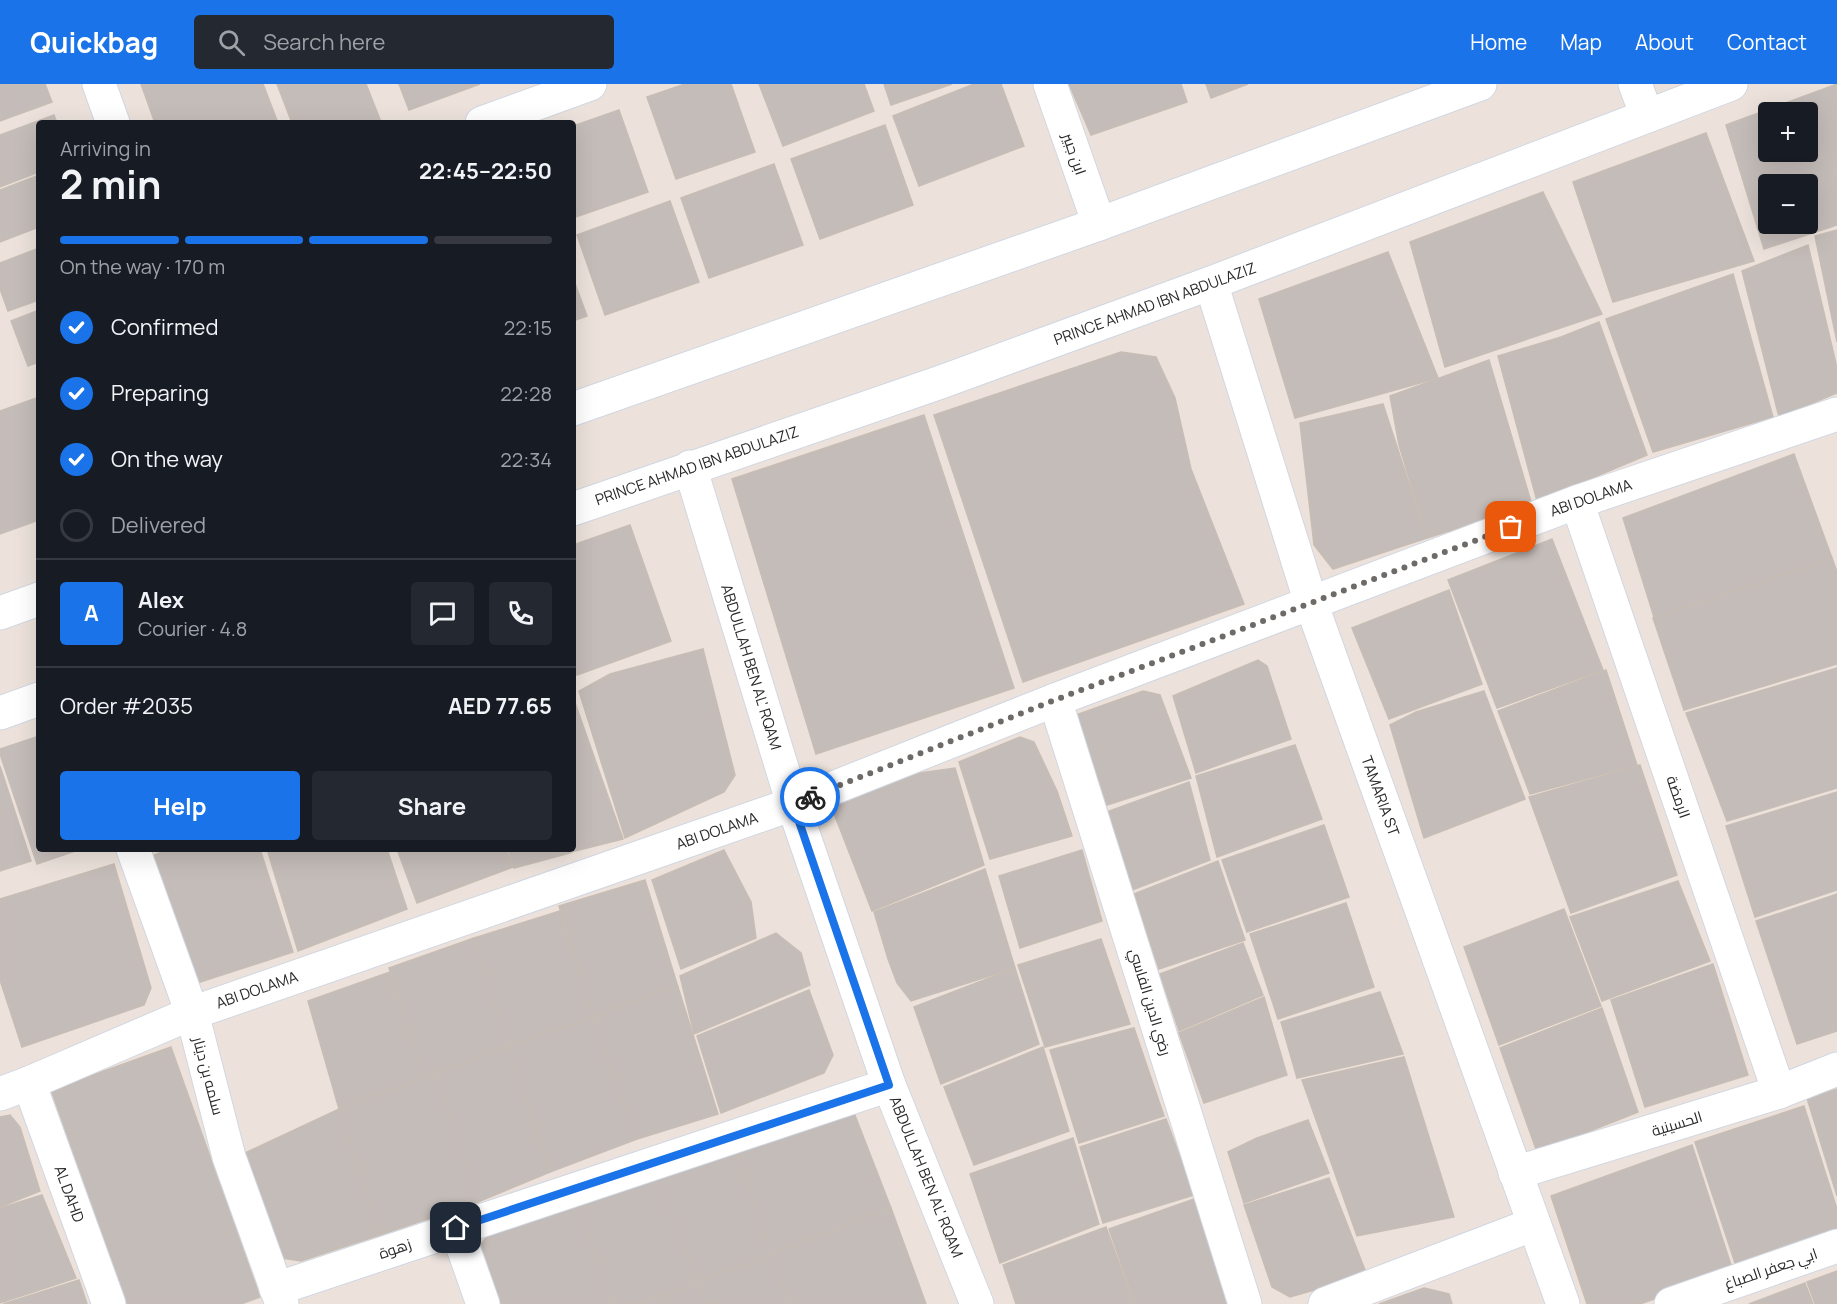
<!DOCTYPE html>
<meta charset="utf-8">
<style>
body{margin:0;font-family:Manrope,Cairo,sans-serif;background:#242831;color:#f1f3f6;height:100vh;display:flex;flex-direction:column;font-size:22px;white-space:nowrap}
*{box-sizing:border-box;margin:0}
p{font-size:20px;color:#9ea1a6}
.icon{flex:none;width:33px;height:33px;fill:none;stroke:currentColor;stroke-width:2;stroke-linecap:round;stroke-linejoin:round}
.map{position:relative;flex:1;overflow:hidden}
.sheet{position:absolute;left:36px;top:36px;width:540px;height:732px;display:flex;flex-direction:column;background:#171b24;border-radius:6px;box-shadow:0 6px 24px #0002}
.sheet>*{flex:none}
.controls{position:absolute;left:1758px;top:18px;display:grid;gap:12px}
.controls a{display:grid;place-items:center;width:60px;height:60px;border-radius:6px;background:#171b24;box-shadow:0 6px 24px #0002;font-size:30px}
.pin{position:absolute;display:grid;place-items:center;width:51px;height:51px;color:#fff;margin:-26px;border-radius:12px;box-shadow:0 3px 9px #0006}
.courier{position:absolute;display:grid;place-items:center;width:60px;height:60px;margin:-30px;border:4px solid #1a73e8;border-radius:50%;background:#fff;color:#222;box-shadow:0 2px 8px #0007}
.headline em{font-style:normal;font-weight:700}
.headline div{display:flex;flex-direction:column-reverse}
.headline{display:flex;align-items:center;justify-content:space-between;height:102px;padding:0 24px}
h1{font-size:39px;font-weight:700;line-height:45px}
.bar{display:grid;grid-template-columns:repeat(4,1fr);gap:9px 6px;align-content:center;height:72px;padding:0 24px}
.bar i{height:8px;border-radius:4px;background:#363941}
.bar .active{background:#1a73e8}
.bar p{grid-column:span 4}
.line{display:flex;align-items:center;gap:15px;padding:0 24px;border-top:2px solid #363941}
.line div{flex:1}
.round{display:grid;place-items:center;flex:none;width:63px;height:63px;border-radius:6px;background:#242831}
ol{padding:0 24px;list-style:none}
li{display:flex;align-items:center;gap:18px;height:66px}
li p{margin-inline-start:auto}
li .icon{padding:6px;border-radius:50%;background:#1a73e8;color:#fff;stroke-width:4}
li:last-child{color:#9ea1a6}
li i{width:33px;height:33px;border:3px solid #363941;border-radius:50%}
.button{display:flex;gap:12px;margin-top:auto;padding:12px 24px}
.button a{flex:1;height:69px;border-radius:6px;background:#1a73e8;color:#fff;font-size:24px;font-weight:700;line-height:69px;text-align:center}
.button a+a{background:#242831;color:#f1f3f6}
header{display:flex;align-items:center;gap:36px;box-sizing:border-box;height:84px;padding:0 30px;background:#1a73e8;color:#fff}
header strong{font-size:28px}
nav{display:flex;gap:33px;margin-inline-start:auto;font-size:21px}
.search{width:420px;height:54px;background:#242831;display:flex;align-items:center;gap:15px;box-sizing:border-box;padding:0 21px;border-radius:6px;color:#9ea1a6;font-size:22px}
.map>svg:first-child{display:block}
</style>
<header>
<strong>Quickbag</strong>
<div class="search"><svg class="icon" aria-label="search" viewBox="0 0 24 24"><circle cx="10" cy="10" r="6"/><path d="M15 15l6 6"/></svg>Search here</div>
<nav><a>Home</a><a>Map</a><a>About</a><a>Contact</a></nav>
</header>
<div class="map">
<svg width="1837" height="1220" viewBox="0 0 1837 1220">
<rect width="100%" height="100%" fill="#ece2db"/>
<g fill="#c4bcb8" stroke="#c7bdb5" stroke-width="1.5" fill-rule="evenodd">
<polygon points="0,0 45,0 52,18 0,37"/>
<polygon points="141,0 263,0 278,39 155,39"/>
<polygon points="277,0 366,0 381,38 292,39"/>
<polygon points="399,0 480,0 409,26"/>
<polygon points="685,0 731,0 755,68 676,95 647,13"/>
<polygon points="759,0 864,0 874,27 783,62"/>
<polygon points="884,0 952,0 891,21"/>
<polygon points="974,0 1001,0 1024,62 919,102 893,32"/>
<polygon points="1069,0 1181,0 1187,18 1091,51"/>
<polygon points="1206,0 1248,0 1211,14"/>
<path d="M1837,0V141L1764,165L1726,41ZM1768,28H1808V68H1768ZM1768,100H1808V140H1768Z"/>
<polygon points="619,26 648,108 573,134 573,42"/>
<polygon points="54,31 57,39 39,39 39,88 0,103 0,51"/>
<polygon points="885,41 913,121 820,155 791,75"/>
<polygon points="1706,49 1754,177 1613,218 1573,98"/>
<polygon points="774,80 803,161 709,194 681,114"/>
<polygon points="39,91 39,143 0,158 0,106"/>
<polygon points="1543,108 1602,230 1445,283 1410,158"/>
<polygon points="670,117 699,198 605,231 577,151"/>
<polygon points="1837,146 1837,258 1815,152"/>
<polygon points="1808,161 1837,284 1837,309 1779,333 1742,187"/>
<polygon points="39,164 39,216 8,227 0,205 0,179"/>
<polygon points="1388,168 1438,294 1295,334 1259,215"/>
<polygon points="1733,190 1773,333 1653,368 1606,235"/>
<polygon points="573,194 587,232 573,237"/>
<polygon points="39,226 39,278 28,282 11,237"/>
<polygon points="1599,238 1647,371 1537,417 1498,272 1561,253"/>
<polygon points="1121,268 1156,273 1175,314 1191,385 1244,520 1023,598 934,331"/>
<polygon points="1489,276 1532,421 1427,454 1399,361 1390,312"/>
<polygon points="39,313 39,436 0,450 0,327"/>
<polygon points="1383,320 1427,454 1333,485 1314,461 1300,339"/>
<polygon points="924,331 1014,604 816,670 732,395"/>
<polygon points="1794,370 1832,474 1654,533 1623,434"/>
<polygon points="630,441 671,557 577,591 573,581 573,461"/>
<polygon points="1552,455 1603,586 1497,624 1448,496"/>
<polygon points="1832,474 1837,488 1837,580 1684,626 1653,534"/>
<polygon points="1449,506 1482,600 1389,635 1352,544"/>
<polygon points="703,565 735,691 724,708 625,754 579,607 610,590"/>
<polygon points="1258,576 1267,582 1291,655 1196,689 1173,612"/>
<polygon points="1837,584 1837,704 1727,737 1686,629"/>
<polygon points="1606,586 1637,681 1530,710 1498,627"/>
<polygon points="1143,607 1160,611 1191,694 1107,721 1076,631"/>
<polygon points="1484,607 1525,715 1424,754 1390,641 1416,628"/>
<polygon points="573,613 623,755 571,768 570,765 573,765"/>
<polygon points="39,652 39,765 81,765 37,780 0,670 0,665"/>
<polygon points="1020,653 1034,658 1057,707 1072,752 990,775 959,678"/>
<polygon points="1295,661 1322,735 1217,773 1196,692"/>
<polygon points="1640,681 1677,791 1571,829 1529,713"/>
<polygon points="0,682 31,777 0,787"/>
<polygon points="955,684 984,781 872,827 831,722 912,690"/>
<polygon points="1189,698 1210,776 1127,808 1104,729"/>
<polygon points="1837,708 1837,806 1755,833 1726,742"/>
<polygon points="1324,741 1349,813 1247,848 1222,776"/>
<polygon points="169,765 260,765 293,868 194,900 145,775"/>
<polygon points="267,765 387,765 407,825 298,867"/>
<polygon points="397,765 506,765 513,783 417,819"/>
<polygon points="508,765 569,765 570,769 514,784"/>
<polygon points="724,766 751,818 756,854 681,885 652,796"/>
<polygon points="1082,766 1102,837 1020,864 999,792"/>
<polygon points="1218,777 1245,856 1159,885 1134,810"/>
<polygon points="114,780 151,904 144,921 22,963 0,896 0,815"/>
<polygon points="985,785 1015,884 911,917 897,899 888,875 874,828"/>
<polygon points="645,796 678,903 620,922 593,934 559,822"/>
<polygon points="1678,797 1710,877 1602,917 1570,833"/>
<polygon points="1837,810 1837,947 1797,960 1756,837"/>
<polygon points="1346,819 1374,903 1278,935 1250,850"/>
<polygon points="1564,825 1601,922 1499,961 1464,863"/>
<polygon points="560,827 593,934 508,962 474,854"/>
<polygon points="776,849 801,869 810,901 694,950 680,892"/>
<polygon points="474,854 508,962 424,994 389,884"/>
<polygon points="1101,855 1130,940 1045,963 1018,881"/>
<polygon points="1243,859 1263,911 1179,947 1160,890"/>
<polygon points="1713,880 1748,991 1645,1023 1611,916"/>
<polygon points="1015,884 1039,960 941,1000 914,923"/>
<polygon points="390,888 424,994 339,1025 308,917"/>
<polygon points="678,903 718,1030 637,1055 593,934 620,922"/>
<polygon points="809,906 833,971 824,989 721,1029 697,952"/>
<polygon points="1380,908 1403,970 1297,994 1281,938"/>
<polygon points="1264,913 1287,991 1204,1019 1179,949"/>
<polygon points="1602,924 1638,1028 1537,1068 1500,964"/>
<polygon points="593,934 637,1055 550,1088 508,962"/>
<polygon points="1134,944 1164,1032 1079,1059 1050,966"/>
<polygon points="508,962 550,1088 478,1118 436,989"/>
<polygon points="171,963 260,1213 241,1220 127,1220 51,1006"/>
<polygon points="1043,963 1069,1047 974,1081 944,1003"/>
<polygon points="1404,973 1454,1133 1357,1152 1302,996"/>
<polygon points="436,989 478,1118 380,1151 339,1025"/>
<polygon points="1837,1005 1837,1112 1807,1014"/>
<polygon points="851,1021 891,1124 771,1170 736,1065"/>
<polygon points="1804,1022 1837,1125 1837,1147 1737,1185 1695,1058"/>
<polygon points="339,1025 380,1151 301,1177 282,1174 243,1070"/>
<polygon points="10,1031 20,1043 40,1107 0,1123 0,1033"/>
<polygon points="1166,1035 1194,1111 1103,1139 1080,1063"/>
<polygon points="1308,1036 1329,1089 1244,1119 1228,1068 1257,1054"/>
<polygon points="1073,1054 1099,1140 1000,1179 970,1090"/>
<polygon points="1692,1061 1733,1187 1640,1220 1587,1220 1551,1112"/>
<polygon points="736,1065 771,1170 698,1198 658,1093"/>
<polygon points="658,1093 698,1198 637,1220 611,1220 577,1115"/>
<polygon points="1329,1094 1367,1191 1290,1213 1272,1203 1244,1121"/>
<polygon points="42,1111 76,1194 0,1219 0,1124"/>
<polygon points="1197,1114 1234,1220 1135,1220 1109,1145"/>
<polygon points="577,1115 611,1220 501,1220 481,1160 497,1141"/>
<polygon points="891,1124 926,1220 790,1220 771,1170"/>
<polygon points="1106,1143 1134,1220 1016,1220 1003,1181"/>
<polygon points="771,1170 790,1220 706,1220 698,1198"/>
<polygon points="1837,1187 1837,1220 1815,1220 1807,1198"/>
<polygon points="79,1196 87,1220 3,1220"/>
<polygon points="698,1198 706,1220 637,1220"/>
<polygon points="1805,1199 1813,1220 1749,1220"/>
<polygon points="1424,1204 1449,1210 1452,1220 1379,1220"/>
</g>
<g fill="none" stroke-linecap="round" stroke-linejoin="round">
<defs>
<g id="minor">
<polyline points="99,0 113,39"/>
<polyline points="1050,0 1099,140"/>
<polyline points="1635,0 1647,32"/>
<polyline points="482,39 590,0"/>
<polyline points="1211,199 1311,519 1563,1220"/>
<polyline points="573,325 1099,140 1480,0"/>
<polyline points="690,383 793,720 889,1001 977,1220"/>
<polyline points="1577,418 1779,1008"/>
<polyline points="573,425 941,298 1211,199 1731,0"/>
<polyline points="0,529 39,515"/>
<polyline points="1055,616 1245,1220"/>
<polyline points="0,629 39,615"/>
<polyline points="133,765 192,929 229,1073 282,1220"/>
<polyline points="29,999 109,1220"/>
<polyline points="0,1010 29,999 192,929 793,720 1055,616 1577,418 1837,330"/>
<polyline points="1515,1089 1779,1008 1837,985"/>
<polyline points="456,1144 483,1220"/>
<polyline points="276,1205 889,1001"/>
<polyline points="1325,1220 1534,1140"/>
<polyline points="1671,1220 1837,1162"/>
</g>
</defs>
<use href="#minor" stroke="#d0d7e2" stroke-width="35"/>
<use href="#minor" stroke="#fff" stroke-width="33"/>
</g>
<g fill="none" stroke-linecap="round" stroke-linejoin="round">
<polyline stroke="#6d6a67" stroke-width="6" stroke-dasharray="0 10.8" points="810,713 1055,616 1511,443"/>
<polyline stroke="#1a73e8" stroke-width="8" points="456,1144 889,1001 793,720 810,713"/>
</g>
<g text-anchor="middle" stroke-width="4.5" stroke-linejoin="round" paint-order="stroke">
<g font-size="15" fill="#292929" stroke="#fff">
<text transform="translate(1074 70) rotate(71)" y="5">ابن جبير</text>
<text transform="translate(1155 220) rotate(-20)" y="5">PRINCE AHMAD IBN ABDULAZIZ</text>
<text transform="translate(697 382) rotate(-19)" y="5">PRINCE AHMAD IBN ABDULAZIZ</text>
<text transform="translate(1591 414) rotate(-19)" y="5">ABI DOLAMA</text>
<text transform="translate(751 583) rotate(73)" y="5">ABDULLAH BEN AL' RQAM</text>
<text transform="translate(1380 712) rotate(70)" y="5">TAMARIA ST</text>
<text transform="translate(1678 713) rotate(71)" y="5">الرمضة</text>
<text transform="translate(717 747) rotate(-19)" y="5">ABI DOLAMA</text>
<text transform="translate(257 906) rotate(-19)" y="5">ABI DOLAMA</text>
<text transform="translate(1150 918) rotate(73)" y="5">رضي الدين الفاسي</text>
<text transform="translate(208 992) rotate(75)" y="5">سلمه بن دينار</text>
<text transform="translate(1677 1040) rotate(-17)" y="5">الحسينية</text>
<text transform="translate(926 1093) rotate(68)" y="5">ABDULLAH BEN AL' RQAM</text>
<text transform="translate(69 1110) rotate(70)" y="5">AL DAHD</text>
<text transform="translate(395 1165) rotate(-19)" y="5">زهوة</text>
<text transform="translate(1771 1185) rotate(-19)" y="5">ابي جعفر الصباغ</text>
</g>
</g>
</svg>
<div class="controls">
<a>+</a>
<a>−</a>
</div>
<div class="pin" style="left:1511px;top:443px;background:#ea580c"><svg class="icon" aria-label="bag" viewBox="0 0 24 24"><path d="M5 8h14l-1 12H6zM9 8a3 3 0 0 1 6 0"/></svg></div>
<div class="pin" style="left:456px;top:1144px;background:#1f2937"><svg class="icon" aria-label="home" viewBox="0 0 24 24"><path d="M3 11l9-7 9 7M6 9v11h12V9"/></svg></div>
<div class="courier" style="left:810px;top:713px"><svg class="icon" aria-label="bike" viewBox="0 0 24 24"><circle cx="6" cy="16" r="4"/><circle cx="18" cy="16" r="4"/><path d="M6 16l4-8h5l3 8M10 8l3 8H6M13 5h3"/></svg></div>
<section class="sheet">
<div class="headline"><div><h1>2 min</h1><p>Arriving in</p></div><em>22:45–22:50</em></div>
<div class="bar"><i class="active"></i><i class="active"></i><i class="active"></i><i></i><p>On the way · 170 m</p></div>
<ol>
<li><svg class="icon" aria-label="check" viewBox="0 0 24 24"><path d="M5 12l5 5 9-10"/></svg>Confirmed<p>22:15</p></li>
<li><svg class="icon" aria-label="check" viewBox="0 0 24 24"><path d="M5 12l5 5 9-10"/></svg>Preparing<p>22:28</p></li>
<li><svg class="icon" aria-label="check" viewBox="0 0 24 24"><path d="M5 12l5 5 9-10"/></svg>On the way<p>22:34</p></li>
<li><i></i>Delivered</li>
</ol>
<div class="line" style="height:108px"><b class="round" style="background:#1a73e8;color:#fff">A</b><div><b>Alex</b><p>Courier · 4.8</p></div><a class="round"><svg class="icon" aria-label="chat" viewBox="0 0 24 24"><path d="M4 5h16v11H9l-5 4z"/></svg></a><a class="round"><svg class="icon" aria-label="phone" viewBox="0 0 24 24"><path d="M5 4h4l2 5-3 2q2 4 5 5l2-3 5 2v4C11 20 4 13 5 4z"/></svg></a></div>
<div class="line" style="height:78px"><div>Order #2035</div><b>AED 77.65</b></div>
<div class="button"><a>Help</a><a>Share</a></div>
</section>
</div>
